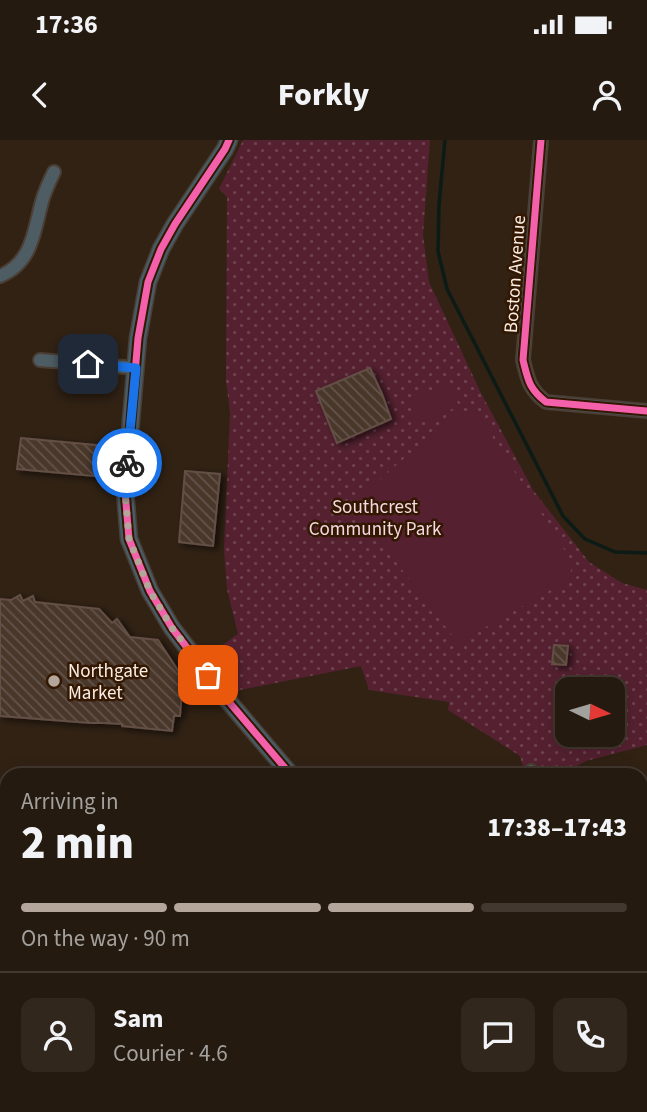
<!DOCTYPE html>
<meta charset="utf-8">
<style>
body{margin:0;font-family:"Source Sans 3",sans-serif;background:#31271d;color:#f1f3f6;height:100vh;display:flex;flex-direction:column;font-size:26px;white-space:nowrap}
*{box-sizing:border-box;margin:0}
p{font-size:23px;color:#a3a19e}
.icon{flex:none;width:38px;height:38px;fill:none;stroke:currentColor;stroke-width:2;stroke-linecap:round;stroke-linejoin:round}
.map{position:relative;flex:1;overflow:hidden}
.drawer{position:absolute;left:0px;top:628px;width:648px;height:345px;display:flex;flex-direction:column;background:#251a0f;border-radius:21px 21px 0 0;box-shadow:0 4px 18px #0003,0 0 0 2px #42382f}
.drawer>*{flex:none}
.needle{width:46px;rotate:95deg}
.controls{position:absolute;left:555px;top:537px;display:grid;gap:14px}
.controls a{display:grid;place-items:center;width:70px;height:70px;border-radius:14px;background:#251a0f;box-shadow:0 4px 18px #0003,0 0 0 2px #42382f;font-size:35px}
.pin{position:absolute;display:grid;place-items:center;width:60px;height:60px;color:#fff;margin:-30px;border-radius:14px;box-shadow:0 4px 10px #0006}
.courier{position:absolute;display:grid;place-items:center;width:70px;height:70px;margin:-35px;border:5px solid #1a73e8;border-radius:50%;background:#fff;color:#222;box-shadow:0 2px 9px #0007}
.head em{font-style:normal;font-weight:800}
.head div{display:flex;flex-direction:column-reverse}
.head{display:flex;align-items:center;justify-content:space-between;height:119px;padding:0 21px}
h1{font-size:46px;font-weight:800;line-height:52px}
.bar{display:grid;grid-template-columns:repeat(4,1fr);gap:10px 7px;align-content:center;height:84px;padding:0 21px}
.bar i{height:9px;border-radius:5px;background:#42382f}
.bar .on{background:#b4a69b}
.bar p{grid-column:span 4}
.line{display:flex;align-items:center;gap:18px;padding:0 21px;border-top:2px solid #42382f}
.line div{flex:1}
.round{display:grid;place-items:center;flex:none;width:74px;height:74px;border-radius:14px;background:#31271d}
.status{display:flex;justify-content:space-between;align-items:center;height:49px;padding:0 35px;background:#251a0f;direction:ltr}
.status svg{height:19px;fill:currentColor}
header{display:flex;justify-content:space-between;align-items:center;height:91px;padding:0 21px;background:#251a0f;font-size:32px;font-weight:800}
.map>svg:first-child{display:block}
</style>
<div class="status"><b>17:36</b><svg viewBox="0 0 49 12"><path d="M0 12V9h3v3zM5 12V6h3v6zM10 12V3h3v9zM15 12V0h3v12zM26 1h20v11H26zM47 4h2v5h-2z"/></svg></div>
<header><svg class="icon" aria-label="back" viewBox="0 0 24 24"><path d="M15 5l-7 7 7 7"/></svg>Forkly<svg class="icon" aria-label="person" viewBox="0 0 24 24"><circle cx="12" cy="8" r="4"/><path d="M4 21q1-7 8-7t8 7"/></svg></header>
<div class="map">
<svg width="647" height="972" viewBox="0 0 647 972">
<defs>
<pattern id="green-dots" width="8" height="8" patternUnits="userSpaceOnUse" patternTransform="scale(1.75)"><rect width="8" height="8" fill="#552131"/><path d="M2 2h.1M6 6h.1" fill="none" stroke="#6e424f" stroke-width="1.8" stroke-linecap="round"/></pattern>
<pattern id="building-back-hatch" width="6" height="6" patternUnits="userSpaceOnUse" patternTransform="scale(1.75)"><rect width="6" height="6" fill="#49372c"/><path d="M-1 5l2 2M0 0l6 6M5-1l2 2" fill="none" stroke="#64544a"/></pattern>
<filter id="shadow"><feDropShadow dx="4" dy="2.5" stdDeviation="3.5" flood-color="#0009"/></filter>
</defs>
<rect width="100%" height="100%" fill="#312214"/>
<g fill="url(#green-dots)" fill-rule="evenodd">
<path d="M243,0H430L423,95L429,142L480,251L533,350L589,422L622,443L647,450V605L586,621L566,632L523,627L520,616L448,570L449,562L369,550L361,526L240,550L233,556L204,518L238,494L227,449L224,409L230,273L226,241L227,57L219,49ZM567,550H612V595H567Z"/>
<polygon points="7,903 7,966 12,966 10,972 0,972 0,921"/>
</g>
<g fill="#552131">
<polygon points="448,243 459,266 418,284 408,261"/>
<polygon points="474,268 572,422 570,439 458,503 352,364 448,280"/>
</g>
<g fill="none" stroke-linecap="round" stroke-linejoin="round">
<polyline stroke="#0c1b16" stroke-width="3.5" points="445,0 439,65 438,111 447,149 563,376 585,399 615,412 647,413"/>
</g>
<g fill="url(#building-back-hatch)" stroke="#634f44" stroke-width="2" filter="url(#shadow)">
<polygon points="370,228 382,254 391,279 337,303 316,251"/>
<polygon points="21,298 106,306 105,337 17,329"/>
<polygon points="185,331 220,334 213,406 179,402"/>
<polygon points="20,455 23,461 33,456 35,462 99,469 112,483 117,479 130,497 158,500 183,538 180,576 174,576 172,591 122,586 122,584 104,583 91,583 0,576 0,459 11,460"/>
<polygon points="554,505 568,506 566,525 552,524"/>
</g>
<g fill="none" stroke-linecap="round" stroke-linejoin="round">
<defs>
<g id="street">
<path d="M541,0L523,220C528,240 529,249 546,262L647,271"/>
<path d="M0,136C34,122 34,88 43,58C46,49 50,40 54,32"/>
<polyline points="40,220 136,228"/>
<polyline points="530,635 531,631"/>
<polyline points="640,933 647,930"/>
<polyline points="208,972 208,966"/>
<polyline points="320,972 321,966"/>
<polyline points="461,972 462,966"/>
<polyline points="597,972 601,966"/>
</g>
<polyline id="secondary" points="229,0 225,9 175,84 161,109 148,142 138,198 125,351 129,399 150,451 172,488 224,556 291,635"/>
<g id="primary">
<polyline points="0,770 7,770"/>
<polyline points="0,792 7,793"/>
<polyline points="640,845 647,845"/>
</g>
<g id="highway">
<polyline points="0,894 7,876"/>
<polyline points="27,972 28,966"/>
</g>
</defs>
<use href="#street" stroke="#4b3e34" stroke-width="16"/>
<use href="#secondary" stroke="#4b3e34" stroke-width="19"/>
<use href="#primary" stroke="#4b3e34" stroke-width="23"/>
<use href="#highway" stroke="#4b3e34" stroke-width="24"/>
<use href="#street" stroke="#4e5c64" stroke-width="12"/>
<use href="#secondary" stroke="#475c66" stroke-width="16"/>
<use href="#primary" stroke="#516571" stroke-width="19"/>
<use href="#highway" stroke="#506068" stroke-width="21"/>
<defs>
<g id="cycleway">
<polyline points="229,0 225,9 175,84 161,109 148,142 138,198 125,351 129,399 150,451 172,488 224,556 291,635"/>
<path d="M541,0L523,220C528,240 529,249 546,262L647,271"/>
</g>
</defs>
<use href="#cycleway" stroke="#331700" stroke-width="11"/>
<use href="#cycleway" stroke="#f560ab" stroke-width="7"/>
</g>
<g fill="none" stroke-linecap="round" stroke-linejoin="round">
<polyline stroke="#b4a69b" stroke-width="7" stroke-dasharray="0 12.6" points="127,323 125,351 129,399 150,451 172,488 208,535"/>
<polyline stroke="#1a73e8" stroke-width="9" points="88,224 136,228 127,323"/>
</g>
<circle fill="#b4a69b" stroke="#331700" stroke-width="2.5" cx="54" cy="541" r="7"/>
<g text-anchor="middle" stroke-width="5" stroke-linejoin="round" paint-order="stroke">
<g font-size="19" fill="#faede3" stroke="#331700">
<text transform="translate(514 134) rotate(-86)" y="7">Boston Avenue</text>
</g>
<g font-size="19" fill="#f3d9e0" stroke="#331700">
<text x="375" y="373">Southcrest<tspan x="375" dy="22">Community Park</tspan></text>
</g>
<g font-size="19" fill="#faede3" stroke="#331700" text-anchor="start">
<text x="68" y="537">Northgate<tspan x="68" dy="22">Market</tspan></text>
</g>
</g>
</svg>
<div class="controls">
<a><svg class="needle" viewBox="-14 -14 28 28"><path d="M0-13l5 13h-10z" fill="#e53935"/><path d="M0 13l5-13h-10z" fill="#a3a19e"/></svg></a>
</div>
<div class="pin" style="left:208px;top:535px;background:#ea580c"><svg class="icon" aria-label="bag" viewBox="0 0 24 24"><path d="M5 8h14l-1 12H6zM9 8a3 3 0 0 1 6 0"/></svg></div>
<div class="pin" style="left:88px;top:224px;background:#1f2937"><svg class="icon" aria-label="home" viewBox="0 0 24 24"><path d="M3 11l9-7 9 7M6 9v11h12V9"/></svg></div>
<div class="courier" style="left:127px;top:323px"><svg class="icon" aria-label="bike" viewBox="0 0 24 24"><circle cx="6" cy="16" r="4"/><circle cx="18" cy="16" r="4"/><path d="M6 16l4-8h5l3 8M10 8l3 8H6M13 5h3"/></svg></div>
<section class="drawer">
<div class="head"><div><h1>2 min</h1><p>Arriving in</p></div><em>17:38–17:43</em></div>
<div class="bar"><i class="on"></i><i class="on"></i><i class="on"></i><i></i><p>On the way · 90 m</p></div>
<div class="line" style="height:126px"><a class="round"><svg class="icon" aria-label="person" viewBox="0 0 24 24"><circle cx="12" cy="8" r="4"/><path d="M4 21q1-7 8-7t8 7"/></svg></a><div><b>Sam</b><p>Courier · 4.6</p></div><a class="round"><svg class="icon" aria-label="chat" viewBox="0 0 24 24"><path d="M4 5h16v11H9l-5 4z"/></svg></a><a class="round"><svg class="icon" aria-label="phone" viewBox="0 0 24 24"><path d="M5 4h4l2 5-3 2q2 4 5 5l2-3 5 2v4C11 20 4 13 5 4z"/></svg></a></div>
</section>
</div>
